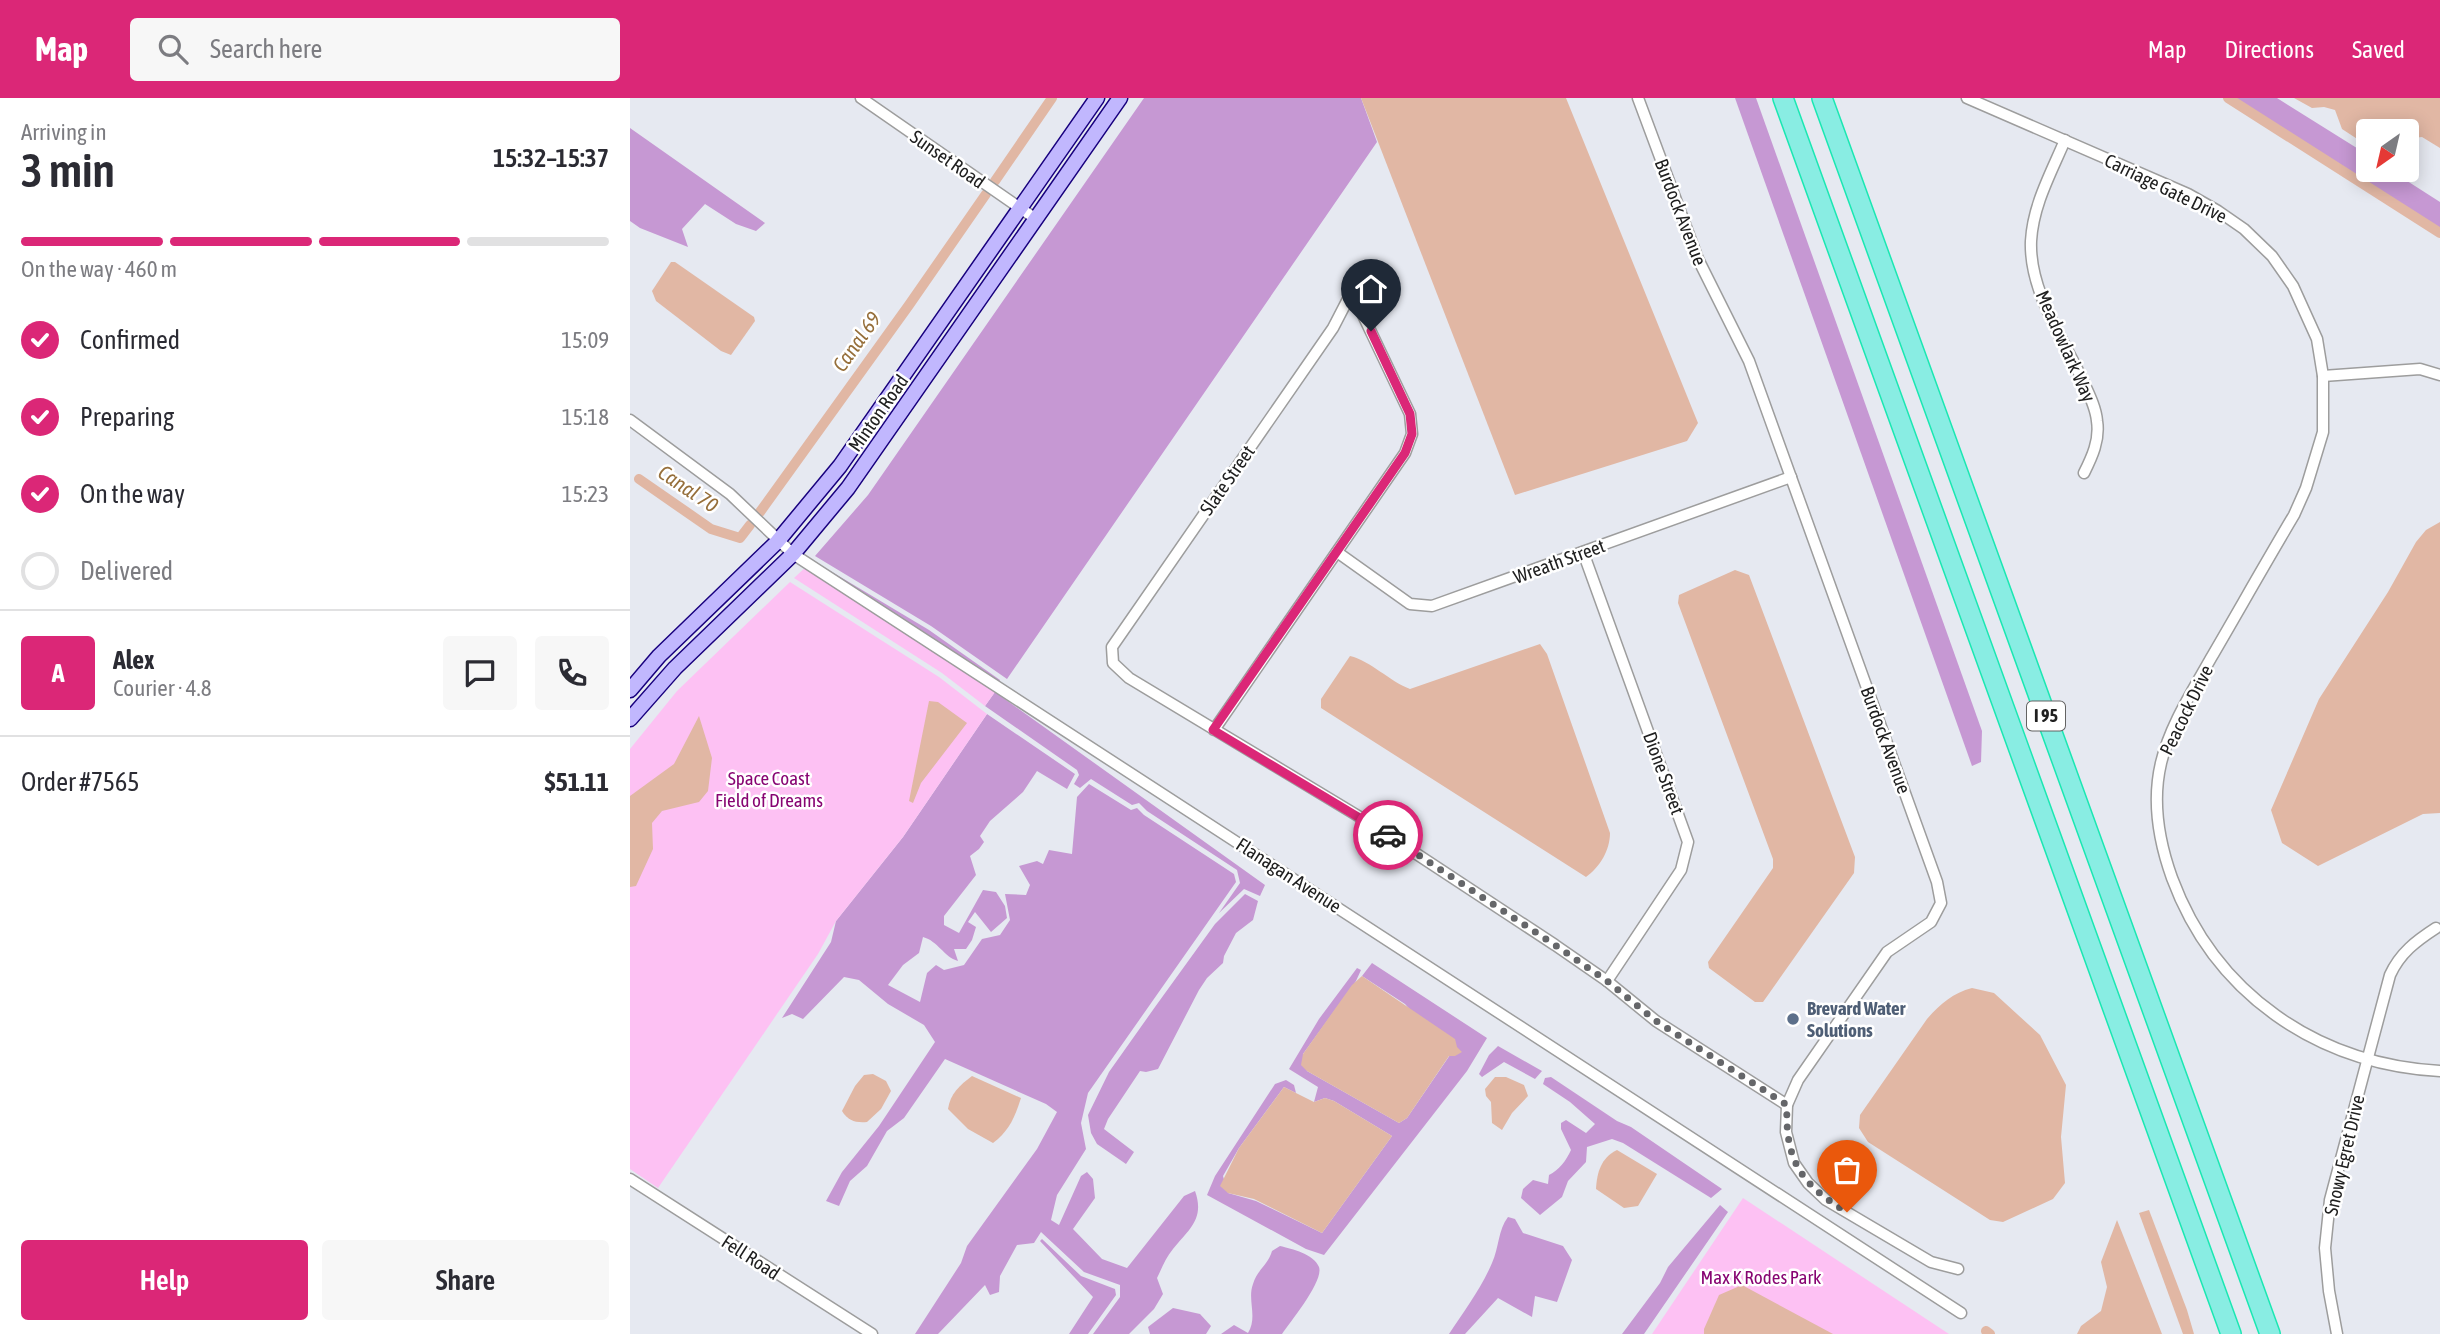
<!DOCTYPE html>
<meta charset="utf-8">
<style>
body{margin:0;font-family:"Asap Condensed",sans-serif;background:#f7f7f7;color:#2b2b33;height:100vh;display:flex;flex-direction:column;font-size:26px;white-space:nowrap}
*{box-sizing:border-box;margin:0}
p{font-size:23px;color:#7c7c81}
.icon{flex:none;width:38px;height:38px;fill:none;stroke:currentColor;stroke-width:2;stroke-linecap:round;stroke-linejoin:round}
.map{position:relative;flex:1;overflow:hidden}
.details{display:flex;flex-direction:column;background:#fff;width:630px}
.details>*{flex:none}
.needle{width:46px;rotate:214deg}
.controls{position:absolute;left:1726px;top:21px;display:grid;gap:14px}
.controls a{display:grid;place-items:center;width:63px;height:63px;border-radius:7px;background:#fff;box-shadow:0 4px 18px #0003;font-size:35px}
.pin{position:absolute;display:grid;place-items:center;width:60px;height:60px;color:#fff;margin:-72px -30px;border-radius:50% 50% 50% 0;rotate:-45deg;box-shadow:0 0 7px #0007}
.pin .icon{rotate:45deg}
.courier{position:absolute;display:grid;place-items:center;width:70px;height:70px;margin:-35px;border:5px solid #db2777;border-radius:50%;background:#fff;color:#222;box-shadow:0 2px 9px #0007}
.headline em{font-style:normal;font-weight:600}
.headline div{display:flex;flex-direction:column-reverse}
.headline{display:flex;align-items:center;justify-content:space-between;height:119px;padding:0 21px}
h1{font-size:46px;font-weight:600;line-height:52px}
.bar{display:grid;grid-template-columns:repeat(4,1fr);gap:10px 7px;align-content:center;height:84px;padding:0 21px}
.bar i{height:9px;border-radius:5px;background:#e1e1e2}
.bar .current{background:#db2777}
.bar p{grid-column:span 4}
.line{display:flex;align-items:center;gap:18px;padding:0 21px;border-top:2px solid #e1e1e2}
.line div{flex:1}
.round{display:grid;place-items:center;flex:none;width:74px;height:74px;border-radius:7px;background:#f7f7f7}
ol{padding:0 21px;list-style:none}
li{display:flex;align-items:center;gap:21px;height:77px}
li p{margin-inline-start:auto}
li .icon{padding:7px;border-radius:50%;background:#db2777;color:#fff;stroke-width:4}
li:last-child{color:#7c7c81}
li i{width:38px;height:38px;border:4px solid #e1e1e2;border-radius:50%}
.cta{display:flex;gap:14px;margin-top:auto;padding:14px 21px}
.cta a{flex:1;height:80px;border-radius:7px;background:#db2777;color:#fff;font-size:28px;font-weight:600;line-height:80px;text-align:center}
.cta a+a{background:#f7f7f7;color:#2b2b33}
header{display:flex;align-items:center;gap:42px;box-sizing:border-box;height:98px;padding:0 35px;background:#db2777;color:#fff}
header strong{font-size:33px}
nav{display:flex;gap:38px;margin-inline-start:auto;font-size:24px}
.search{width:490px;height:63px;background:#f7f7f7;display:flex;align-items:center;gap:18px;box-sizing:border-box;padding:0 24px;border-radius:7px;color:#7c7c81;font-size:26px}
main{display:flex;flex:1;min-height:0}
.map>svg:first-child{display:block}
</style>
<header>
<strong>Map</strong>
<div class="search"><svg class="icon" aria-label="search" viewBox="0 0 24 24"><circle cx="10" cy="10" r="6"/><path d="M15 15l6 6"/></svg>Search here</div>
<nav><a>Map</a><a>Directions</a><a>Saved</a></nav>
</header>
<main>
<section class="details">
<div class="headline"><div><h1>3 min</h1><p>Arriving in</p></div><em>15:32–15:37</em></div>
<div class="bar"><i class="current"></i><i class="current"></i><i class="current"></i><i></i><p>On the way · 460 m</p></div>
<ol>
<li><svg class="icon" aria-label="check" viewBox="0 0 24 24"><path d="M5 12l5 5 9-10"/></svg>Confirmed<p>15:09</p></li>
<li><svg class="icon" aria-label="check" viewBox="0 0 24 24"><path d="M5 12l5 5 9-10"/></svg>Preparing<p>15:18</p></li>
<li><svg class="icon" aria-label="check" viewBox="0 0 24 24"><path d="M5 12l5 5 9-10"/></svg>On the way<p>15:23</p></li>
<li><i></i>Delivered</li>
</ol>
<div class="line" style="height:126px"><b class="round" style="background:#db2777;color:#fff">A</b><div><b>Alex</b><p>Courier · 4.8</p></div><a class="round"><svg class="icon" aria-label="chat" viewBox="0 0 24 24"><path d="M4 5h16v11H9l-5 4z"/></svg></a><a class="round"><svg class="icon" aria-label="phone" viewBox="0 0 24 24"><path d="M5 4h4l2 5-3 2q2 4 5 5l2-3 5 2v4C11 20 4 13 5 4z"/></svg></a></div>
<div class="line" style="height:91px"><div>Order #7565</div><b>$51.11</b></div>
<div class="cta"><a>Help</a><a>Share</a></div>
</section>
<div class="map">
<svg width="1810" height="1236" viewBox="0 0 1810 1236">
<rect width="100%" height="100%" fill="#e6e9f1"/>
<g fill="#c698d3">
<polygon points="514,0 731,0 747,44 377,581 301,528 185,458 238,397"/>
<polygon points="1105,0 1126,0 1352,633 1351,664 1342,668"/>
<polygon points="1596,0 1647,0 1738,57 1738,72 1760,72 1810,104 1810,136"/>
<polygon points="0,30 135,125 126,133 106,126 75,106 52,131 58,149 10,130 0,123"/>
<polygon points="182,462 299,532 370,582 365,590 177,468"/>
<polygon points="365,594 635,787 630,798 614,791 589,815 610,785 607,772 517,713 509,705 502,707 461,681 450,690 444,686 449,677 447,672 355,608"/>
<path d="M357,616L445,676L437,691L407,673L393,694L360,723L350,738L354,744L349,751L340,758L346,777L314,818V827L329,835L353,792L366,794L375,808L377,820L361,834L345,814L338,824L346,829L342,842L336,851H324L328,863C314,859 308,843 293,839L289,855L273,867L258,887L290,904L297,875L306,867L314,872L334,867L352,841L370,837L380,822L375,796L396,797L400,787L389,768L407,763L413,766L419,752L442,756L447,699L459,686L501,712L507,710L514,717L604,776L606,784L458,995L451,1025L456,1051L427,1097L421,1122L429,1127L451,1078L457,1074L463,1081L465,1100L443,1131L472,1161L497,1170L554,1098L565,1093C575,1121 559,1131 543,1151C536,1159 532,1170 527,1180L533,1196L524,1211L499,1236H463L490,1199V1187L454,1174L411,1134L404,1145L387,1147L370,1178L369,1194L360,1197L355,1187L308,1236H285L331,1165L337,1148L407,1051L427,1014L416,1006L315,961L274,1020L257,1033L237,1068L220,1083L209,1108L196,1103L212,1074L249,1028L305,944L294,927L258,906L229,882L214,879L173,921L162,916L152,920L201,844L206,823L273,739Z"/>
<polygon points="615,796 628,803 623,822 606,835 594,858 593,865 577,880 569,892 528,971 516,974 510,973 478,1021 474,1031 504,1054 496,1066 467,1046 461,1035 458,1017 479,974 525,909 585,826"/>
<polygon points="742,865 857,940 837,973 694,1157 676,1151 577,1097 585,1078 645,986 656,982 664,987 666,995 654,989 609,1050 593,1078 598,1095 626,1103 692,1135 762,1038 704,1003 695,1000 684,1004 688,989 659,971 689,921 727,870 731,872 726,883 673,956 677,973 769,1025 777,1020 820,957 775,906 732,878"/>
<polygon points="868,948 912,973 905,981 874,964 852,979 849,976 859,957"/>
<path d="M921,979L987,1023L1001,1029L1092,1091L1081,1100L993,1045L982,1041L957,1049L956,1064L938,1083L932,1099L910,1117L891,1100L893,1091L903,1082L918,1086L919,1077C929,1072 936,1063 941,1052L931,1031V1025L936,1022L956,1035L965,1026L940,1004L913,986L915,980Z"/>
<polygon points="1090,1107 1098,1114 1014,1236 992,1236 1030,1185 1038,1169"/>
<path d="M878,1119L885,1121L893,1135L933,1148L942,1162L927,1204L905,1198L902,1219L868,1200L835,1236H819C834,1213 851,1191 862,1165C869,1150 868,1132 878,1119Z"/>
<polygon points="412,1141 451,1178 485,1191 486,1197 458,1236 439,1236 463,1199 410,1143"/>
<path d="M650,1148C662,1151 684,1156 689,1169C694,1183 661,1223 652,1236H591L604,1227L618,1235C628,1219 617,1202 623,1186C627,1172 638,1167 642,1153Z"/>
<polygon points="543,1210 570,1216 581,1228 576,1236 520,1236 518,1229"/>
</g>
<g fill="#fdc1f3">
<polygon points="177,468 365,594 355,608 312,575 164,480"/>
<polygon points="160,484 309,579 357,616 273,739 206,823 188,856 28,1090 0,1071 0,651 47,593"/>
<polygon points="1113,1100 1319,1236 1022,1236"/>
</g>
<g fill="#e1b7a4">
<polygon points="731,0 936,0 1068,325 1057,343 885,397"/>
<polygon points="1664,0 1810,0 1810,50 1792,39 1776,41 1776,33 1738,33 1738,48 1712,31 1705,12 1694,9 1682,10"/>
<polygon points="41,164 45,164 124,219 125,223 101,257 91,253 26,203 22,193"/>
<polygon points="1810,424 1810,715 1793,716 1688,768 1652,745 1641,712 1689,601 1758,494 1786,444 1796,432"/>
<polygon points="1105,472 1119,477 1225,759 1224,775 1138,897 1133,904 1125,904 1079,870 1078,864 1143,770 1143,761 1048,505 1049,497"/>
<path d="M910,546L917,556L980,735C980,752 970,769 956,779L691,610V601L720,558C741,563 759,583 780,591Z"/>
<polygon points="299,603 308,604 337,625 291,685 283,705 279,703"/>
<polygon points="69,618 82,660 78,693 69,704 32,713 22,725 23,751 6,788 0,789 0,698 44,666"/>
<polygon points="732,878 825,941 827,949 832,954 825,958 819,958 777,1020 769,1025 677,973 671,967 673,956 722,887"/>
<path d="M1342,890L1364,895L1410,937L1436,987L1431,1039L1435,1085L1423,1101L1373,1124L1360,1122L1238,1044L1229,1030L1230,1017L1297,921C1310,906 1323,895 1342,890Z"/>
<path d="M243,976L256,983L261,993L251,1011L237,1024C226,1025 218,1023 212,1013L225,988L234,977Z"/>
<path d="M342,978L391,1000C385,1019 379,1033 363,1045L338,1031L318,1011C320,996 330,987 342,978Z"/>
<polygon points="865,979 876,979 894,987 898,998 882,1015 872,1032 862,1025 861,1004 856,998 855,991"/>
<polygon points="654,989 684,1004 695,1000 704,1003 762,1038 692,1135 624,1101 598,1095 590,1088 609,1050"/>
<path d="M987,1052L1027,1076L1008,1108L994,1110L966,1091C967,1074 971,1060 987,1052Z"/>
<polygon points="1519,1112 1557,1212 1564,1236 1553,1236 1509,1115"/>
<polygon points="1487,1122 1532,1236 1447,1236 1451,1228 1471,1213 1477,1189 1471,1164"/>
<polygon points="1112,1187 1203,1236 1074,1236 1074,1231 1089,1197"/>
</g>
<g fill="none" stroke-linecap="round" stroke-linejoin="round">
<g stroke="#e1b7a4" stroke-width="10">
<polyline points="1598,0 1810,135"/>
<polyline points="365,83 422,0"/>
<polyline points="9,381 81,431 110,440 120,427"/>
<polyline points="130,414 279,207 356,96"/>
<polyline points="1356,1233 1360,1236"/>
</g>
<defs>
<g id="minor">
<polyline points="231,0 406,121"/>
<polyline points="1008,0 1068,161 1119,263 1307,784 1311,805 1301,824 1257,854 1168,982 1157,1007 1156,1034 1164,1065 1178,1085 1196,1102 1301,1164 1328,1171"/>
<path d="M1337,0L1558,96L1588,113L1614,131L1642,158L1663,188L1687,241L1693,278V334L1676,390L1664,417C1636,464 1609,512 1581,560C1562,594 1540,627 1531,665C1522,703 1529,744 1542,780C1585,896 1687,966 1810,973"/>
<path d="M1435,42C1421,75 1403,107 1401,143C1399,193 1433,240 1453,283C1459,296 1466,310 1467,323C1470,342 1462,359 1454,375"/>
<polyline points="1693,278 1790,271 1810,277"/>
<polyline points="0,322 100,396 163,456 1331,1215"/>
<polyline points="707,454 780,506 802,508 1161,379"/>
<polyline points="953,454 1058,744 1051,772 977,883"/>
<polyline points="584,632 775,355 782,336 780,316 731,213 718,201 703,230 482,549 483,565 499,580 738,724 925,847 977,883 1026,923 1157,1007"/>
<polyline points="0,1081 242,1236"/>
<path d="M1707,1236L1699,1193L1695,1150L1700,1102L1760,877C1770,855 1786,843 1806,830"/>
</g>
<g id="secondary">
<polyline points="0,592 29,558 147,444 210,368 467,0"/>
<polyline points="0,621 45,570 163,456 218,390 490,0"/>
</g>
<g id="motorway">
<polyline points="1153,0 1601,1236"/>
<polyline points="1192,0 1640,1236"/>
</g>
</defs>
<use href="#minor" stroke="#9d9d9d" stroke-width="13"/>
<use href="#secondary" stroke="#18007e" stroke-width="17"/>
<use href="#motorway" stroke="#1be7b2" stroke-width="22"/>
<use href="#minor" stroke="#fff" stroke-width="10"/>
<use href="#secondary" stroke="#c1b7fe" stroke-width="14"/>
<use href="#motorway" stroke="#89ede3" stroke-width="19"/>
</g>
<g fill="none" stroke-linecap="round" stroke-linejoin="round">
<path stroke="#656669" stroke-width="7" stroke-dasharray="0 12.6" d="M758,737L925,847L977,883L1026,923L1157,1007C1155,1062 1170,1086 1217,1114"/>
<polyline stroke="#db2777" stroke-width="9" points="741,233 780,316 782,336 775,355 583,632 758,737"/>
</g>
<circle fill="#5c6f8a" stroke="#fff" stroke-width="2.5" cx="1163" cy="921" r="7"/>
<g text-anchor="middle" stroke-width="5" stroke-linejoin="round" paint-order="stroke">
<rect fill="#fff" stroke="#636363" stroke-width="2" x="1397" y="603.5" width="38" height="29" rx="5"/>
<g font-size="18" font-weight="bold" fill="#202020">
<text x="1416" y="624">I 95</text>
</g>
<g font-size="19" fill="#202020" stroke="#fff">
<text transform="translate(318 61) rotate(35)" y="7">Sunset Road</text>
<text transform="translate(1536 90) rotate(26)" y="7">Carriage Gate Drive</text>
<text transform="translate(1051 114) rotate(69)" y="7">Burdock Avenue</text>
<text transform="translate(1436 248) rotate(66)" y="7">Meadowlark Way</text>
<text transform="translate(248 315) rotate(-55)" y="7">Minton Road</text>
<text transform="translate(597 382) rotate(-55)" y="7">Slate Street</text>
<text transform="translate(929 463) rotate(-20)" y="7">Wreath Street</text>
<text transform="translate(1556 612) rotate(-64)" y="7">Peacock Drive</text>
<text transform="translate(1256 642) rotate(70)" y="7">Burdock Avenue</text>
<text transform="translate(1034 675) rotate(70)" y="7">Dione Street</text>
<text transform="translate(659 777) rotate(33)" y="7">Flanagan Avenue</text>
<text transform="translate(1714 1057) rotate(-77)" y="7">Snowy Egret Drive</text>
<text transform="translate(121 1159) rotate(33)" y="7">Fell Road</text>
</g>
<g font-size="19" fill="#870472" stroke="#fff">
<text x="139" y="687">Space Coast<tspan x="139" dy="22">Field of Dreams</tspan></text>
<text x="1131" y="1186">Max K Rodes Park</text>
</g>
<g font-size="19" font-weight="bold" fill="#4e5e75" stroke="#fff" text-anchor="start">
<text x="1177" y="917">Brevard Water<tspan x="1177" dy="22">Solutions</tspan></text>
</g>
<g font-size="21" font-style="italic" fill="#966f3b" stroke="#fff">
<text transform="translate(227 244) rotate(-55)" y="7">Canal 69</text>
<text transform="translate(58 391) rotate(34)" y="7">Canal 70</text>
</g>
</g>
</svg>
<div class="controls">
<a><svg class="needle" viewBox="-14 -14 28 28"><path d="M0-13l5 13h-10z" fill="#e53935"/><path d="M0 13l5-13h-10z" fill="#7c7c81"/></svg></a>
</div>
<div class="pin" style="left:1217px;top:1114px;background:#ea580c"><svg class="icon" aria-label="bag" viewBox="0 0 24 24"><path d="M5 8h14l-1 12H6zM9 8a3 3 0 0 1 6 0"/></svg></div>
<div class="pin" style="left:741px;top:233px;background:#1f2937"><svg class="icon" aria-label="home" viewBox="0 0 24 24"><path d="M3 11l9-7 9 7M6 9v11h12V9"/></svg></div>
<div class="courier" style="left:758px;top:737px"><svg class="icon" aria-label="car" viewBox="0 0 24 24"><path d="M5 17H2v-5l4-1 3-4h7l3 4 3 1v5h-3M9 17h6M6 11h13"/><circle cx="7" cy="17" r="2"/><circle cx="17" cy="17" r="2"/></svg></div>
</div>
</main>
